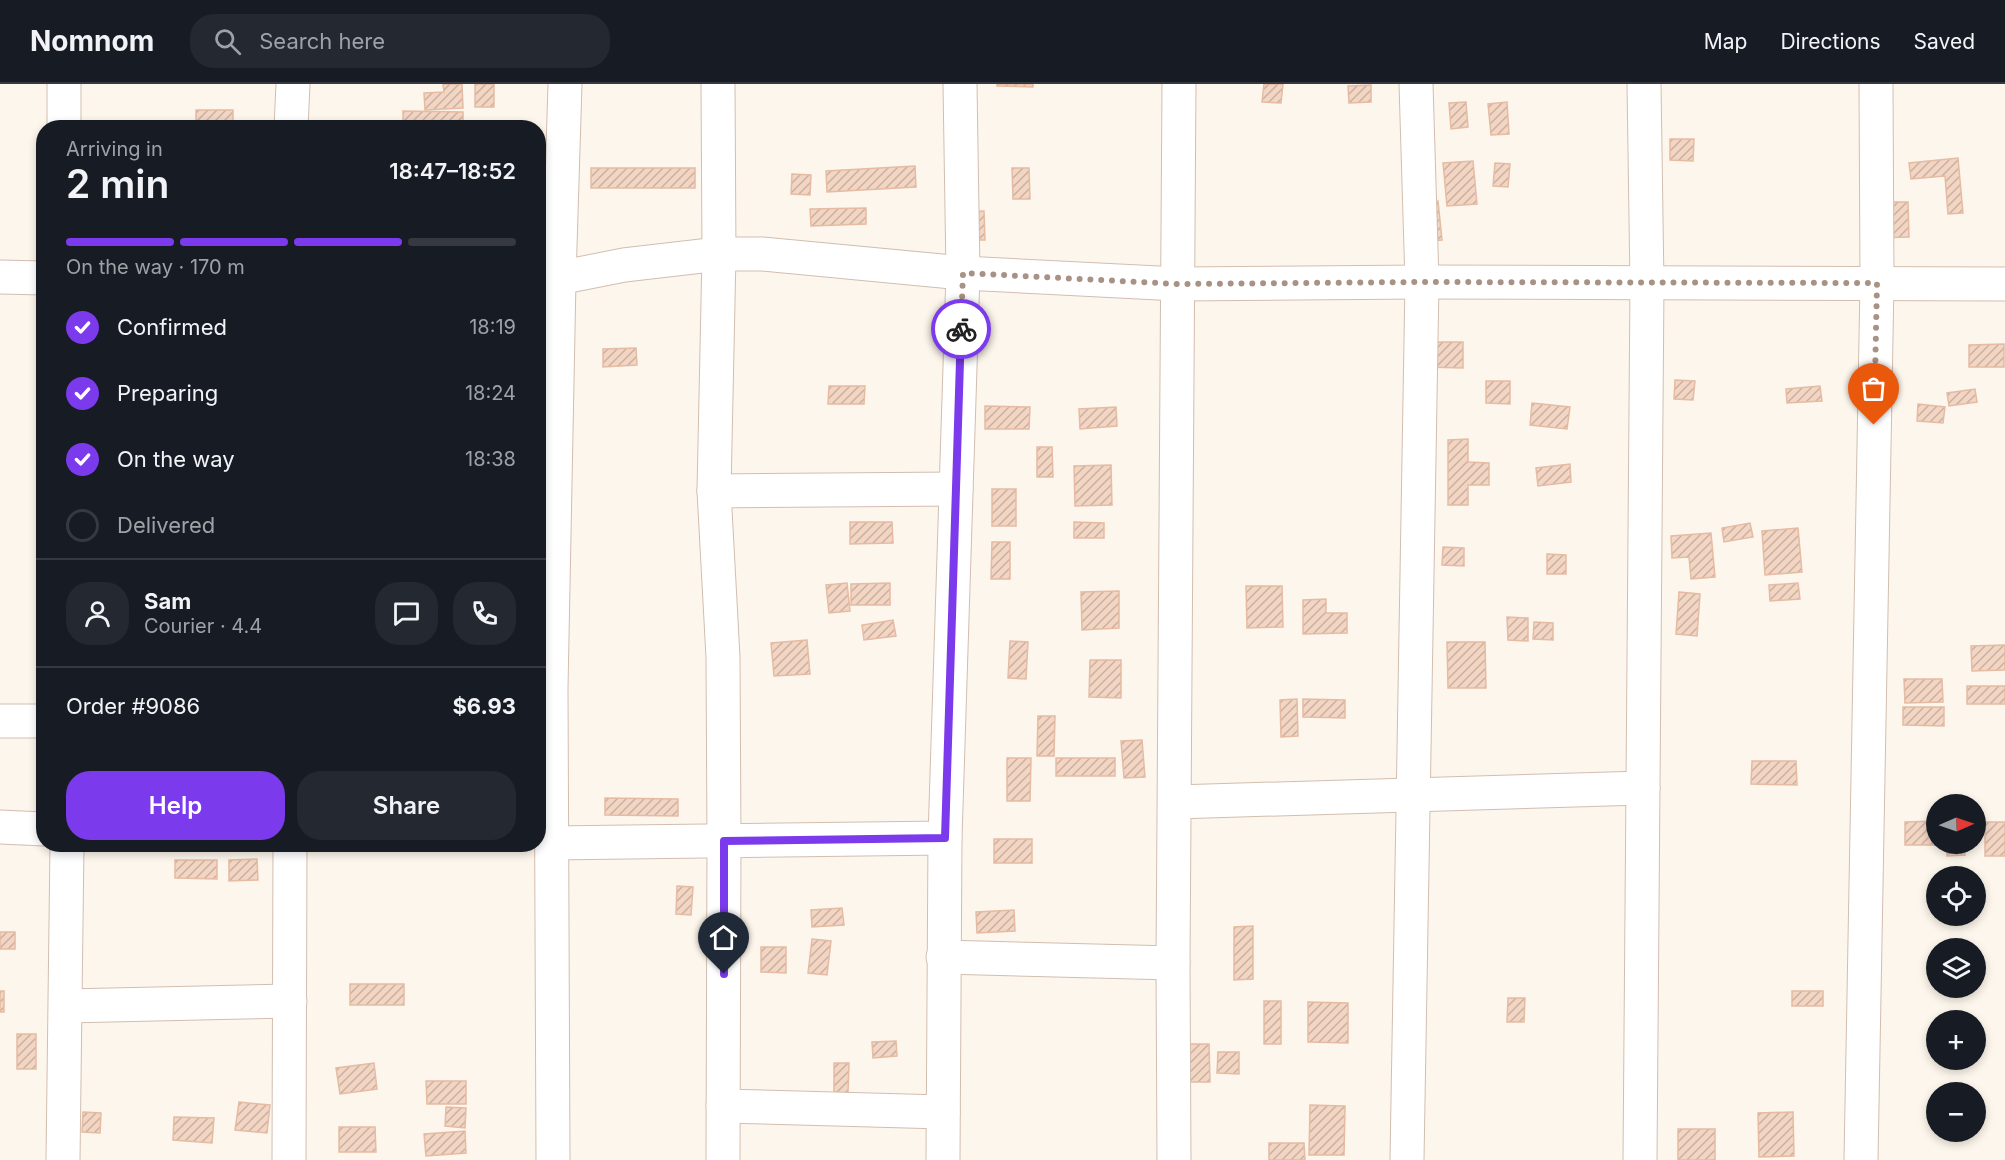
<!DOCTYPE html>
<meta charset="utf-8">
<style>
body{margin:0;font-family:Inter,sans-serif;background:#242831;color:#f1f3f6;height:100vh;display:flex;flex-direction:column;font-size:22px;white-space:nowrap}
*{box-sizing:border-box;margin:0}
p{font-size:20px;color:#9ea1a6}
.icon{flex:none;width:33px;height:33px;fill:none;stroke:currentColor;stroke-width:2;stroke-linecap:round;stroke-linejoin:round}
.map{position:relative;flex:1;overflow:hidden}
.drawer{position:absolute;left:36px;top:36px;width:510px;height:732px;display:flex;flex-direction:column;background:#171b24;border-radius:24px;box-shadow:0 3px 9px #0003}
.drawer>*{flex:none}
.needle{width:39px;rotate:88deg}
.controls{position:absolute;left:1926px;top:710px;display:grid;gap:12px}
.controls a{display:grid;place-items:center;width:60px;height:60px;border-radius:50%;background:#171b24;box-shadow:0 3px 9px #0003;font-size:30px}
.pin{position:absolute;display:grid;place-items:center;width:51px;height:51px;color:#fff;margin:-62px -26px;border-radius:50% 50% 50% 0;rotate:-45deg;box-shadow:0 0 6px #0007}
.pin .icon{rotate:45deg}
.courier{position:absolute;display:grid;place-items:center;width:60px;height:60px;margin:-30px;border:4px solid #7c3aed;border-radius:50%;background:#fff;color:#222;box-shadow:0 2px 8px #0007}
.head em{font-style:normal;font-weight:600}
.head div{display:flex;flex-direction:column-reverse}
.head{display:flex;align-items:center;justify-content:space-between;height:102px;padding:0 30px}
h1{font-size:39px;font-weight:600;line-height:45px}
.bar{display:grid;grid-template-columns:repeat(4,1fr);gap:9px 6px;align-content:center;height:72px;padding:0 30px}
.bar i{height:8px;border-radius:4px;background:#363941}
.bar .selected{background:#7c3aed}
.bar p{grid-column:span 4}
.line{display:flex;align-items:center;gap:15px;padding:0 30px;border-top:2px solid #363941}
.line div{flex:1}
.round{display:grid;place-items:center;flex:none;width:63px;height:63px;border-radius:24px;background:#242831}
ol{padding:0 30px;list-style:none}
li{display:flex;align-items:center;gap:18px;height:66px}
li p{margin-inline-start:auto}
li .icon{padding:6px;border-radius:50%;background:#7c3aed;color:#fff;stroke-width:4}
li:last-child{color:#9ea1a6}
li i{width:33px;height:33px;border:3px solid #363941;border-radius:50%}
.primary-button{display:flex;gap:12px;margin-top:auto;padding:12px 30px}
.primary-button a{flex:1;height:69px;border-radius:24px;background:#7c3aed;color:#fff;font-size:24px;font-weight:600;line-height:69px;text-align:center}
.primary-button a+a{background:#242831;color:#f1f3f6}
header{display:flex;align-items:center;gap:36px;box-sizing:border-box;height:84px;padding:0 30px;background:#171b24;border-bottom:2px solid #363941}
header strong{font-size:28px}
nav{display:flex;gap:33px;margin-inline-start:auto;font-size:21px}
.search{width:420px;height:54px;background:#242831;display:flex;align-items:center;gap:15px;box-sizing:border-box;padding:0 21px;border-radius:24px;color:#9ea1a6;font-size:22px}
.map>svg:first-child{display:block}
</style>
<header>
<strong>Nomnom</strong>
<div class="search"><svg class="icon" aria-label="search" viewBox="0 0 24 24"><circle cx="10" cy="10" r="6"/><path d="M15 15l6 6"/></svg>Search here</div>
<nav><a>Map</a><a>Directions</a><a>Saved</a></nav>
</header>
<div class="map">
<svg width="2005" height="1076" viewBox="0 0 2005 1076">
<defs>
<pattern id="building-hatch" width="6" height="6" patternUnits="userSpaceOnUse" patternTransform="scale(1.5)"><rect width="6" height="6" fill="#f3d5c3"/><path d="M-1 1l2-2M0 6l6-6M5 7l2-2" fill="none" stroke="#cab0a1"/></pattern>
</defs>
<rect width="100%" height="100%" fill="#fdf6ec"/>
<g fill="url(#building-hatch)" stroke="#e6bba3" stroke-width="1.5">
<polygon points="443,0 462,0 463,24 425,26 424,9 444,8"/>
<rect x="475" y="0" width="19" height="23"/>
<polygon points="997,0 1033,0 1033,3 997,2"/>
<polygon points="1264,0 1283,0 1281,19 1262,18"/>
<polygon points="1371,1 1371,18 1349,19 1348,2"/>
<polygon points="1466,18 1468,43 1451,45 1449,19"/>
<polygon points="1507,18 1509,50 1491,51 1488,20"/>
<rect x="196" y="26" width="37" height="18"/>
<polygon points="403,27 463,28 463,44 403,44"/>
<polygon points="1670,55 1694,55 1693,77 1670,76"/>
<polygon points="1958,74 1963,129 1948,130 1945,92 1911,95 1909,79"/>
<polygon points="1473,77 1477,120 1447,122 1443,79"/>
<polygon points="1495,79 1510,80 1508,103 1493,102"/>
<polygon points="915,82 916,103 827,108 826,87"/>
<rect x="591" y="84" width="104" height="20"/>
<polygon points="1012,84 1029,84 1030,115 1013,115"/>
<polygon points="792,90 811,91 810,111 791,110"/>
<polygon points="1438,117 1442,156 1421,158 1417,120"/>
<polygon points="1873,118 1908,118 1909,153 1874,154"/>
<polygon points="866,124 866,140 811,142 810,125"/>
<polygon points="984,127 985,156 957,156 957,128"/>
<polygon points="1422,258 1463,258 1463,284 1422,283"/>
<polygon points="2004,260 2004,283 1969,283 1969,261"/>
<polygon points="636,264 637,281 603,283 603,265"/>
<polygon points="1675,296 1695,297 1693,316 1674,315"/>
<polygon points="1486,297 1510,297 1510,320 1486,319"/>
<polygon points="829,302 865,302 864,320 828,320"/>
<polygon points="1820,302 1822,317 1787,319 1786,305"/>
<polygon points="1975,305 1977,318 1949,322 1947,309"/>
<polygon points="1532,319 1570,323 1567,345 1530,341"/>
<polygon points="1918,320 1945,323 1943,339 1917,337"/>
<polygon points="985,322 1030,323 1029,345 985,345"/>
<polygon points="1116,323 1117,342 1080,345 1079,325"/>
<polygon points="1468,355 1468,378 1489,379 1489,401 1468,401 1468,421 1448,421 1448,356"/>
<polygon points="1037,363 1052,363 1053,393 1037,393"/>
<polygon points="1570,380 1571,398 1538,402 1536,384"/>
<polygon points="1111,381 1112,421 1075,422 1074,382"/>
<rect x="992" y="405" width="24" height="37"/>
<polygon points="850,438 892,438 893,459 850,460"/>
<polygon points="1074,438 1104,439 1104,454 1074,454"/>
<polygon points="1750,439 1753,453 1724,458 1722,444"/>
<polygon points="1798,444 1802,488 1765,491 1762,447"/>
<polygon points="1711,449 1715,493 1691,495 1689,473 1672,474 1671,452"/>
<polygon points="992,458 1010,458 1010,495 991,495"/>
<polygon points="1443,463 1464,464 1464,482 1442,481"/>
<polygon points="1547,470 1566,471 1566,490 1547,490"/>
<polygon points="847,499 850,527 829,529 826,501"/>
<polygon points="890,499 890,521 851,521 851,500"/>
<polygon points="1798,499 1800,515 1770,517 1769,501"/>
<polygon points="1246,502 1282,502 1283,543 1247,544"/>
<polygon points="1119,507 1119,544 1082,546 1081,508"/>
<polygon points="1679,508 1700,510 1697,552 1676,550"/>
<polygon points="1326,515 1326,529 1347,529 1347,549 1303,550 1303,516"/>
<polygon points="1507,533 1528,534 1528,557 1508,556"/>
<polygon points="893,536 896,552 864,556 862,541"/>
<polygon points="1534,538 1553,539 1553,556 1533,555"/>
<polygon points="807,556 810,590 774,592 771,559"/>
<polygon points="1010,557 1028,558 1026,595 1008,594"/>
<polygon points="1447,558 1485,558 1486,604 1448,604"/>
<polygon points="2005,561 2005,586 1972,587 1971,562"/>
<polygon points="1090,576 1121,576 1121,614 1089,613"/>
<polygon points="1904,595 1942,595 1943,618 1905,619"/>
<rect x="1967" y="602" width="38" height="18"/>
<polygon points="1297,615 1298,652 1281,653 1280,616"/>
<polygon points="1303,615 1345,616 1345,634 1303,633"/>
<polygon points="1903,623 1944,623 1944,642 1903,641"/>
<polygon points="1038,632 1055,632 1054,672 1037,672"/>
<polygon points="1142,656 1145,693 1124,694 1121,657"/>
<polygon points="1007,674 1031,674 1030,717 1007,717"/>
<rect x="1056" y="674" width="59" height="18"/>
<polygon points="1752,677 1796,677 1797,701 1751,700"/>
<polygon points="605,714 678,715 678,732 605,731"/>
<polygon points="1936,737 1936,759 1942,759 1942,761 1905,761 1905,738"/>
<rect x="1985" y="738" width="20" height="34"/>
<rect x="994" y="755" width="38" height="24"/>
<polygon points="1946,759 1964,759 1965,771 1947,772"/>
<polygon points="257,775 258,796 229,797 229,776"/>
<polygon points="175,776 217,776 217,795 175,794"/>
<polygon points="677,802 693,803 691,831 676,830"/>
<polygon points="842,824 844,841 812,843 811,826"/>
<polygon points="1014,826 1015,847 977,849 976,828"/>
<polygon points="1253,842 1253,895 1234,896 1234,843"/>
<rect x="0" y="848" width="15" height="17"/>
<polygon points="812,855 831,857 827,891 808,889"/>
<polygon points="761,863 786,863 786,889 761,888"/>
<rect x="350" y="900" width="54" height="21"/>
<rect x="0" y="907" width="4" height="21"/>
<rect x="1792" y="907" width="31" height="15"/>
<polygon points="1508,914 1525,914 1524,938 1507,938"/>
<rect x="1264" y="917" width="17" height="43"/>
<polygon points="1308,918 1348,919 1348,959 1308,958"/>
<rect x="17" y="950" width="19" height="35"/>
<polygon points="896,957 897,972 873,974 872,958"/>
<polygon points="1175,960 1209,960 1210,998 1175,998"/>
<polygon points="1218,968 1239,968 1239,990 1217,989"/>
<polygon points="374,979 377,1005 340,1010 336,984"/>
<polygon points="834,979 849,979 848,1009 834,1009"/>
<polygon points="426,997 466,997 466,1020 427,1020"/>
<polygon points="239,1018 270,1021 267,1049 235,1046"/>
<polygon points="1310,1021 1345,1022 1344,1071 1309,1071"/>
<polygon points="446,1023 466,1024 465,1044 445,1042"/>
<polygon points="83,1028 101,1029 100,1049 82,1048"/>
<polygon points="1793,1028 1794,1072 1759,1073 1758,1029"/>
<polygon points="174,1033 214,1034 212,1059 173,1056"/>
<polygon points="339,1043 375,1043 376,1068 339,1068"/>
<rect x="1678" y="1045" width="37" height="31"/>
<polygon points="465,1047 466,1069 426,1072 424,1050"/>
<polygon points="1269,1059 1304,1059 1305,1076 1269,1076"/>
</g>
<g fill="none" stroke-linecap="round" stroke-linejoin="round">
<defs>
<g id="street">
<polyline points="718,0 719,170 714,407 723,573 724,757 723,1076"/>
<polyline points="64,44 64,0"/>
<polyline points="291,44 293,0"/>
<polyline points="0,193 44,194"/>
<polyline points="538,198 624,181 719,170 762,170 963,189 1178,200 1422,198 2005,200"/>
<polyline points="714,407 956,405"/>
<polyline points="0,637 44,637"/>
<polyline points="1175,718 1643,704"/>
<polyline points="0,743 44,745"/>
<polyline points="551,759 945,754"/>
<polyline points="943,873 1173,879"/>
<polyline points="66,922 290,917"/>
<polyline points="723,1022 943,1028"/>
<polyline points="63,1076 67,760"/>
<polyline points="289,1076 290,760"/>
<polyline points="553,1076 551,604 559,195 565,0"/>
<polyline points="943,1076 945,754 963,189 960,0"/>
<polyline points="1174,1076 1173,879 1179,0"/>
<polyline points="1407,1076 1422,198 1416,0"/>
<polyline points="1640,1076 1647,200 1644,0"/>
<polyline points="1861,1076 1877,199 1876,0"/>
</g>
</defs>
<use href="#street" stroke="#d1beb0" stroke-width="35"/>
<use href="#street" stroke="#fff" stroke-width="33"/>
</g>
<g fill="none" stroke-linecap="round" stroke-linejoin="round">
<polyline stroke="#a89285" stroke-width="6" stroke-dasharray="0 10.8" points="961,245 963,189 1178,200 1422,198 1877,199 1874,341"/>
<polyline stroke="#7c3aed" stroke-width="8" points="724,890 724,757 945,754 961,245"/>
</g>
</svg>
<div class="controls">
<a><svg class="needle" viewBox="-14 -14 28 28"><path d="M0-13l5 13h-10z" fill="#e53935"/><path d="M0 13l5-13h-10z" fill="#9ea1a6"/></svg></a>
<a><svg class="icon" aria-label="locate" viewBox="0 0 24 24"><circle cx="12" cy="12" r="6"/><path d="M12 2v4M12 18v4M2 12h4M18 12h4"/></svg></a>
<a><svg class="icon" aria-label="layers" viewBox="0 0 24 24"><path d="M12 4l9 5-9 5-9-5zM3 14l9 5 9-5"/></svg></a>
<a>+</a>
<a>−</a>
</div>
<div class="pin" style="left:1874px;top:341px;background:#ea580c"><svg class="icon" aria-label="bag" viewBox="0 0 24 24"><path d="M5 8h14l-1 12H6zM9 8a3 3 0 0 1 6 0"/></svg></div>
<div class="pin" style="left:724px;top:890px;background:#1f2937"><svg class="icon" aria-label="home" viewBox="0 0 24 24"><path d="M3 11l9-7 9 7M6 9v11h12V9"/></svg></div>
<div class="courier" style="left:961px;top:245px"><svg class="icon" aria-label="bike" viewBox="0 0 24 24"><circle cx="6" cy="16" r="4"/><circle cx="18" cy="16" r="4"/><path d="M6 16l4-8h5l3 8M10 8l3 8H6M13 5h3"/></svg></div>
<section class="drawer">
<div class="head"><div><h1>2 min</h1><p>Arriving in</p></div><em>18:47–18:52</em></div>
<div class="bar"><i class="selected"></i><i class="selected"></i><i class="selected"></i><i></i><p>On the way · 170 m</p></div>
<ol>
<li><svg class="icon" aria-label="check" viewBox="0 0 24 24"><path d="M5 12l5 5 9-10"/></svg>Confirmed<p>18:19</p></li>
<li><svg class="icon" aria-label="check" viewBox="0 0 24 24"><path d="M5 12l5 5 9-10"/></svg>Preparing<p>18:24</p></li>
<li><svg class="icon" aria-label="check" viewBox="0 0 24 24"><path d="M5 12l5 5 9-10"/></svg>On the way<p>18:38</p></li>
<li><i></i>Delivered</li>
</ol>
<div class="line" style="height:108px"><a class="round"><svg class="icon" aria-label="person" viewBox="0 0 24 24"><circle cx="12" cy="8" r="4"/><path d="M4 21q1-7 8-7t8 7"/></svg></a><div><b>Sam</b><p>Courier · 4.4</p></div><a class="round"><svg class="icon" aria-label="chat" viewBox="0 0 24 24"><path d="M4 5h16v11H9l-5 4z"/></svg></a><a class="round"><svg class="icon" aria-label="phone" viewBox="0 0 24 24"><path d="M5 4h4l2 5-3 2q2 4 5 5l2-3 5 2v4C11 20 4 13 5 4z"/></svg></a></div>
<div class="line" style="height:78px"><div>Order #9086</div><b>$6.93</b></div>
<div class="primary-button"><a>Help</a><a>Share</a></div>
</section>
</div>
